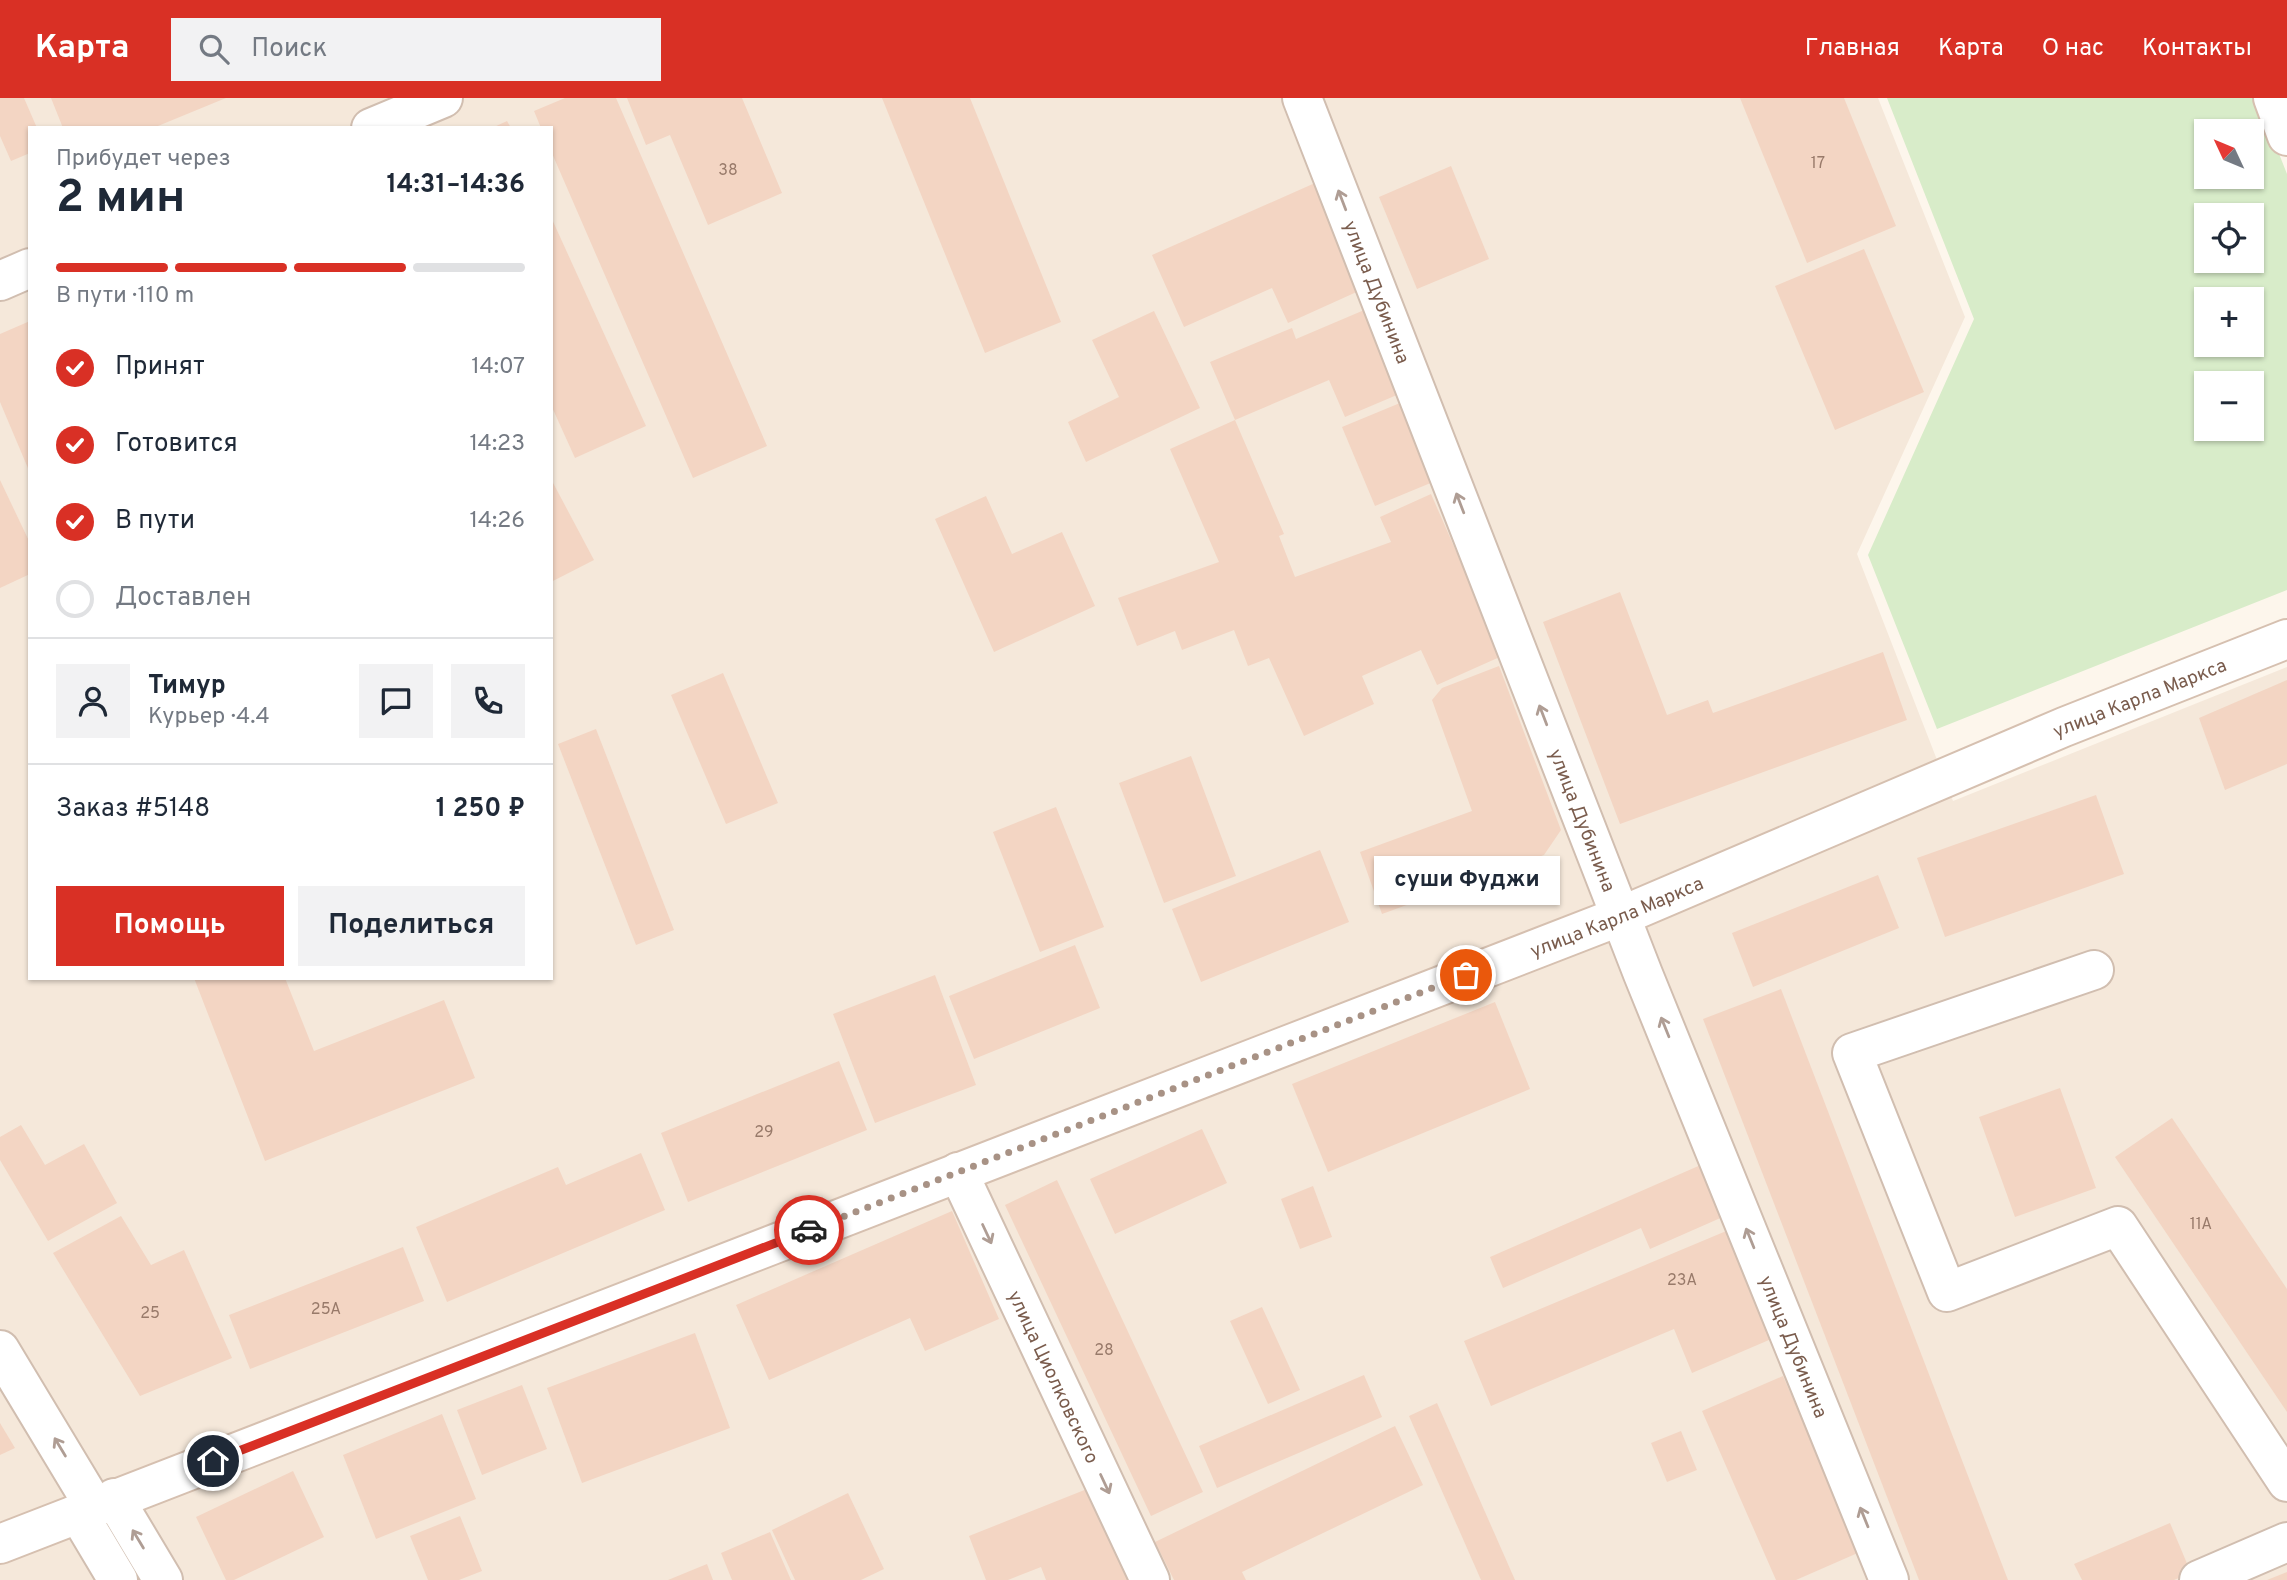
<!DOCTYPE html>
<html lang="ru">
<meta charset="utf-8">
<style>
body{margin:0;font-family:Overpass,sans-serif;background:#f2f2f3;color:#1f2937;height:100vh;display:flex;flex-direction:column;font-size:26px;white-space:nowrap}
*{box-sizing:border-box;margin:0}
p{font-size:23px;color:#747a83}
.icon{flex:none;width:38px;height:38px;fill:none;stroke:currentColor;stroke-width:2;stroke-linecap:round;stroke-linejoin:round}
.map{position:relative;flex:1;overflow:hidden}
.drawer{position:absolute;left:28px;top:28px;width:525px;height:854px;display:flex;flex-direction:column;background:#fff;border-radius:0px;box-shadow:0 2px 5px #0004}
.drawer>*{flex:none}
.needle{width:46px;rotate:314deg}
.tools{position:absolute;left:2194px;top:21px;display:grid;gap:14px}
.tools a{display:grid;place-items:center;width:70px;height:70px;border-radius:0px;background:#fff;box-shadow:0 2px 5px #0004;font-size:35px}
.pin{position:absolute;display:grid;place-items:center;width:60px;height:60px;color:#fff;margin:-30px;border:4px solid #fff;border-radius:50%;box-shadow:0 2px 7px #0007}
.courier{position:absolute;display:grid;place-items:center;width:70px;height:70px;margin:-35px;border:5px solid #d93025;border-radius:50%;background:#fff;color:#222;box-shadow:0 2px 9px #0007}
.bubble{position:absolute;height:49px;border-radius:0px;background:#fff;box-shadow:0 2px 5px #0004;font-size:23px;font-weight:700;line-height:49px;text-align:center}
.summary em{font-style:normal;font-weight:700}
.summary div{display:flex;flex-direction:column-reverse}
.summary{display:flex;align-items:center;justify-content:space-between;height:119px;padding:0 28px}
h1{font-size:46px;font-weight:700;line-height:52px}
.bar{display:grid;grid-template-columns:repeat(4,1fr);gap:10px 7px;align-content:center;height:84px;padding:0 28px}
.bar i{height:9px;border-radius:5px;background:#e0e1e3}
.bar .selected{background:#d93025}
.bar p{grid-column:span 4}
.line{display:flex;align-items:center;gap:18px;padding:0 28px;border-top:2px solid #e0e1e3}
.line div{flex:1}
.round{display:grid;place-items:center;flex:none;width:74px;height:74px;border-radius:0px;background:#f2f2f3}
ol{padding:0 28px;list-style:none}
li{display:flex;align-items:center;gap:21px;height:77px}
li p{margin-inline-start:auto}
li .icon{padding:7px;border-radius:50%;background:#d93025;color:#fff;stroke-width:4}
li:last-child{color:#747a83}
li i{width:38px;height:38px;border:4px solid #e0e1e3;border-radius:50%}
.button{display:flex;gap:14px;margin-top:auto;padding:14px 28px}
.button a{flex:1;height:80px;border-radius:0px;background:#d93025;color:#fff;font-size:28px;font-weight:700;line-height:80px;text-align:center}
.button a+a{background:#f2f2f3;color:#1f2937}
header{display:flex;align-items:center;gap:42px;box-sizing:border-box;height:98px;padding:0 35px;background:#d93025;color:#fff}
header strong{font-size:33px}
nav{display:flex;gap:38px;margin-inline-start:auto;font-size:24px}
.search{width:490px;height:63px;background:#f2f2f3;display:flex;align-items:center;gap:18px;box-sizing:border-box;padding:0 24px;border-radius:0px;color:#747a83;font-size:26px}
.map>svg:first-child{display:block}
</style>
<header>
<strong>Карта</strong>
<div class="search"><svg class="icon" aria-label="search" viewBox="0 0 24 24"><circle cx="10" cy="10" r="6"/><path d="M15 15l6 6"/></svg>Поиск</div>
<nav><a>Главная</a><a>Карта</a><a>О нас</a><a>Контакты</a></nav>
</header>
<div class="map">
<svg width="2287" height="1482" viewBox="0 0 2287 1482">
<rect width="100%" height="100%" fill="#fdf6ec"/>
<path fill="#f5e8da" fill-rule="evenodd" d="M0,0H1878L1965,219L1857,456L1953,703L2287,569V1482H0ZM30,30H551V880H30Z"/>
<path fill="#d8ecc9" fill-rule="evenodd" d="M1887,0H2257L2287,76V492L1937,631L1868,457L1974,221ZM2207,33H2252V79H2207ZM2207,117H2252V163H2207ZM2207,201H2252V247H2207ZM2207,285H2252V331H2207Z"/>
<g fill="#f3d5c3">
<polygon points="0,0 24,0 37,30 30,30 30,55 11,63 0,38"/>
<polygon points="51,0 226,0 153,30 63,30"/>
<polygon points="565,0 616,0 767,348 693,380 551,53 551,30 541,30 534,13"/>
<polygon points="627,0 742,0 782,95 708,127 670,37 646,47"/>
<polygon points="882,0 970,0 1061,224 985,255"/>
<polygon points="1740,0 1844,0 1896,128 1807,165"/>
<polygon points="507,23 511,30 492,30"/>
<polygon points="1451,68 1489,161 1417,191 1379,99"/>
<polygon points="1315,85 1361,192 1288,225 1272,190 1184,229 1152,157"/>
<polygon points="551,119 646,328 575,360 551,307"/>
<polygon points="1864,151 1924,294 1835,332 1775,188"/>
<polygon points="1376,207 1411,291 1345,319 1329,282 1235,322 1210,264 1292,230 1296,241"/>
<polygon points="1154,213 1200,310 1086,364 1068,324 1119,299 1092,242"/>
<polygon points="30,223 30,375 0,304 0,236"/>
<polygon points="1400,305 1433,384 1375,408 1342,329"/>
<polygon points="1235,322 1284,436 1279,438 1295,479 1391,444 1380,419 1431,396 1502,558 1437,587 1421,552 1362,578 1374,606 1304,638 1269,560 1248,568 1234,532 1182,552 1175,533 1137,548 1118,500 1219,464 1170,351"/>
<polygon points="551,381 594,462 551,484"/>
<polygon points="0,382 30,445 30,476 0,490"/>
<polygon points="986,398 1012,456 1062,434 1095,508 994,554 935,421"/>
<polygon points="1620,494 1667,617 1708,602 1713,615 1883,554 1907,622 1620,726 1543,524"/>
<polygon points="1499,568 1561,732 1544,757 1382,816 1360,754 1472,713 1432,602 1442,590"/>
<polygon points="723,575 778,705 726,726 671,597"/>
<polygon points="2287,582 2287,666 2225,692 2199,620"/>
<polygon points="596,631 674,832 636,847 558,646"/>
<polygon points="1191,658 1236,778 1164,805 1119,685"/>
<polygon points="2096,697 2124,776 1945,839 1917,760"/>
<polygon points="1056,709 1104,829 1040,854 993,734"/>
<polygon points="1320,752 1349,824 1201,884 1172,811"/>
<polygon points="1878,777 1899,830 1753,889 1732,835"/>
<polygon points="1075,847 1100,910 974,961 949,898"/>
<polygon points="935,877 976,987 875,1025 833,916"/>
<polygon points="194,880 285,880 314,953 444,902 475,980 265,1063"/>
<polygon points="1781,891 2008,1482 1919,1482 1703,921"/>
<polygon points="1495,904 1530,991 1328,1074 1292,986"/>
<polygon points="839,963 867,1032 688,1104 661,1035"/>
<polygon points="2060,990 2096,1090 2015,1119 1979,1019"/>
<polygon points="2172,1020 2287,1191 2287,1314 2115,1059"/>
<polygon points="21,1027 45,1067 84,1046 117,1105 48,1143 0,1062 0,1039"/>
<polygon points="1202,1031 1227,1085 1115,1136 1090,1081"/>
<polygon points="641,1055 665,1112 447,1204 416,1129 558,1069 566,1087"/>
<polygon points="1703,1066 1725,1118 1650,1151 1641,1130 1503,1190 1490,1159"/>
<polygon points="1057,1082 1203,1394 1151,1418 1005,1107"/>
<polygon points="1313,1088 1332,1139 1300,1151 1281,1101"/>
<polygon points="952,1113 999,1221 925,1253 910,1220 769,1282 736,1207"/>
<polygon points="121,1118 151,1167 184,1152 232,1260 140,1298 53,1155"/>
<polygon points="1731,1131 1776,1239 1692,1275 1674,1231 1491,1308 1464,1243"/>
<polygon points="403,1149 424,1203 250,1271 229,1217"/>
<polygon points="1262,1209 1300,1292 1268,1306 1230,1223"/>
<polygon points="695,1235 730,1330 582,1385 547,1290"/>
<polygon points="1364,1277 1382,1319 1217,1390 1199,1348"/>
<polygon points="1783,1278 1860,1454 1796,1482 1776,1482 1702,1313"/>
<polygon points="522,1287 547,1351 482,1377 457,1312"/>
<polygon points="1437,1305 1515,1482 1481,1482 1409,1318"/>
<polygon points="442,1316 476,1401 376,1441 343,1357"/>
<polygon points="0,1325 15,1350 0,1357"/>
<polygon points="1395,1328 1423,1387 1242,1474 1246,1482 1174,1482 1155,1444"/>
<polygon points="1681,1333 1697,1372 1667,1384 1651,1345"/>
<polygon points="293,1373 324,1439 234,1482 226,1482 196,1419"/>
<polygon points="1092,1389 1129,1482 1046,1482 1041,1469 1008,1482 986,1482 969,1438"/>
<polygon points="848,1395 884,1471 861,1482 795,1482 772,1432"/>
<polygon points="460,1418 482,1473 459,1482 428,1482 410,1438"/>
<polygon points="2170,1425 2191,1475 2174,1482 2082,1482 2074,1466"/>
<polygon points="770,1434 791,1482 732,1482 721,1455"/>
<polygon points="707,1466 713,1482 668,1482"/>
<polygon points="2287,1474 2287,1482 2267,1482"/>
</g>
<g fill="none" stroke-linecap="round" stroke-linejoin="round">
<defs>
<g id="minor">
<path id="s1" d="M1302,0L1643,876L1889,1482"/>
<polyline points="371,30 443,0"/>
<polyline points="0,183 30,170"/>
<polyline points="2094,872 1852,955 1947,1194 2118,1128 2287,1384"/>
<path id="s2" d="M958,1074L1150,1482"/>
<polyline points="0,1252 94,1408"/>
<polyline points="114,1400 163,1482"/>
<polyline points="78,1415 118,1482"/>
<polyline points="2199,1482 2287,1444"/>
</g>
<g id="secondary">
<polyline points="2273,0 2287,38"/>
<path id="s3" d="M0,1446L1621,818L2064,629L2287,541"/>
</g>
</defs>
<use href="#minor" stroke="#d1beb0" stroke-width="42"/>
<use href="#secondary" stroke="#d6c0b0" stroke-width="42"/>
<use href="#minor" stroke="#fff" stroke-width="38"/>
<use href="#secondary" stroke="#fff" stroke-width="38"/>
</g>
<defs><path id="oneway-shaft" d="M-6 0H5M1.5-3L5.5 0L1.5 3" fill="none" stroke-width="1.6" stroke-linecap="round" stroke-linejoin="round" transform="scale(1.75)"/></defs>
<g stroke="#af9d94">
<use href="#oneway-shaft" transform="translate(1342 102) rotate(-111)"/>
<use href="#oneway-shaft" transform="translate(1460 405) rotate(-111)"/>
<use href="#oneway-shaft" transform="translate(1543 617) rotate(-111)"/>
<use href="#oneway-shaft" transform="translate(1665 929) rotate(-112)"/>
<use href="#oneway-shaft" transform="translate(987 1136) rotate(65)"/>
<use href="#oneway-shaft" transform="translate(1750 1140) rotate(-112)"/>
<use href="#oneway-shaft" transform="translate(60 1349) rotate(-121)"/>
<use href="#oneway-shaft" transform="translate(1105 1386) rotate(65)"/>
<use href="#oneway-shaft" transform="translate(1864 1419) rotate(-112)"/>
<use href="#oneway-shaft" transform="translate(138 1441) rotate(-121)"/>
</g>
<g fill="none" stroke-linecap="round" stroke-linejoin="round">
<polyline stroke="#a89285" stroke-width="7" stroke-dasharray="0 12.6" points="809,1132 1466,877"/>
<polyline stroke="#d93025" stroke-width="9" points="213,1363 809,1132"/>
</g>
<g text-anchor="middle" stroke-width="5" stroke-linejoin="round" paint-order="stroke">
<g font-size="16" fill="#987a6a">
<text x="1818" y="70">17</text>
<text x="728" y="77">38</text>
<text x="764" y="1039">29</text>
<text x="2201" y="1131">11А</text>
<text x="1682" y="1187">23А</text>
<text x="326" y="1216">25А</text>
<text x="150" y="1220">25</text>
<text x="1104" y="1257">28</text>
</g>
<g font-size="19" fill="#7a5c4d" stroke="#fffaf3">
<text dy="7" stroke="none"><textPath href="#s1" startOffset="208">улица Дубинина</textPath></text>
<text dy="7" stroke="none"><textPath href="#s3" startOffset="2301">улица Карла Маркса</textPath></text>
<text dy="7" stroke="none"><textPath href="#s1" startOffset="775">улица Дубинина</textPath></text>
<text dy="7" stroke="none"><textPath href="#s3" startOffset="1734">улица Карла Маркса</textPath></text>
<text dy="7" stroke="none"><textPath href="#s1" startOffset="1342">улица Дубинина</textPath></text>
<text dy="7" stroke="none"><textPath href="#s2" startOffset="226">улица Циолковского</textPath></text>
</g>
</g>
</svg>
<div class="tools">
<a><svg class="needle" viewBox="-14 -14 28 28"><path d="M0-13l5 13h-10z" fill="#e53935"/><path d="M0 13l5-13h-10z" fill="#747a83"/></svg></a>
<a><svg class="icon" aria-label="locate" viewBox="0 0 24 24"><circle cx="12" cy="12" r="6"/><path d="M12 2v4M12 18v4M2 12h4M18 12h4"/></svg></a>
<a>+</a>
<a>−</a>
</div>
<div class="pin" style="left:1466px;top:877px;background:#ea580c"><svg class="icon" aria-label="bag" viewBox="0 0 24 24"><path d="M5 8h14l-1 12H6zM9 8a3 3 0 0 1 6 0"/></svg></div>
<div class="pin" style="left:213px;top:1363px;background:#1f2937"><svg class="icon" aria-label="home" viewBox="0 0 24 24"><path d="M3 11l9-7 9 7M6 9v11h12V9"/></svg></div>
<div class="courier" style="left:809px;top:1132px"><svg class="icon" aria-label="car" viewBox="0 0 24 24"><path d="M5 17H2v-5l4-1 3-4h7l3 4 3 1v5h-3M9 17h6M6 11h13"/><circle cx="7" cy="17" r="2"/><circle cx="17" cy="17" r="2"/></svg></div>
<div class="bubble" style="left:1374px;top:758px;width:186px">суши Фуджи</div>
<section class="drawer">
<div class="summary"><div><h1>2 мин</h1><p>Прибудет через</p></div><em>14:31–14:36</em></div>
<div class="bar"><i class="selected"></i><i class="selected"></i><i class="selected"></i><i></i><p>В пути · 110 m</p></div>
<ol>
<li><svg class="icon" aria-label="check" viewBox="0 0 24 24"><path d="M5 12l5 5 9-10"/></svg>Принят<p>14:07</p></li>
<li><svg class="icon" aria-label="check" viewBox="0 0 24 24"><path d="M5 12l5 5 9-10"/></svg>Готовится<p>14:23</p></li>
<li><svg class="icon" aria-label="check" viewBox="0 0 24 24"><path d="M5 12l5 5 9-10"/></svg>В пути<p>14:26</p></li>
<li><i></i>Доставлен</li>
</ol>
<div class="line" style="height:126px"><a class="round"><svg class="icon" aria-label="person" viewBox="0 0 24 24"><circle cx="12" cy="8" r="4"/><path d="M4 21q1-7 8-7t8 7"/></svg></a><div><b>Тимур</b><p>Курьер · 4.4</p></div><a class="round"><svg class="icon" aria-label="chat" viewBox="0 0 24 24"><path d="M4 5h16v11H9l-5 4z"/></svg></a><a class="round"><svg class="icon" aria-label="phone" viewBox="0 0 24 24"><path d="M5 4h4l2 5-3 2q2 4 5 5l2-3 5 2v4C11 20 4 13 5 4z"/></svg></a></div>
<div class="line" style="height:91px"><div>Заказ #5148</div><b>1 250 ₽</b></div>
<div class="button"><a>Помощь</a><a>Поделиться</a></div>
</section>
</div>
